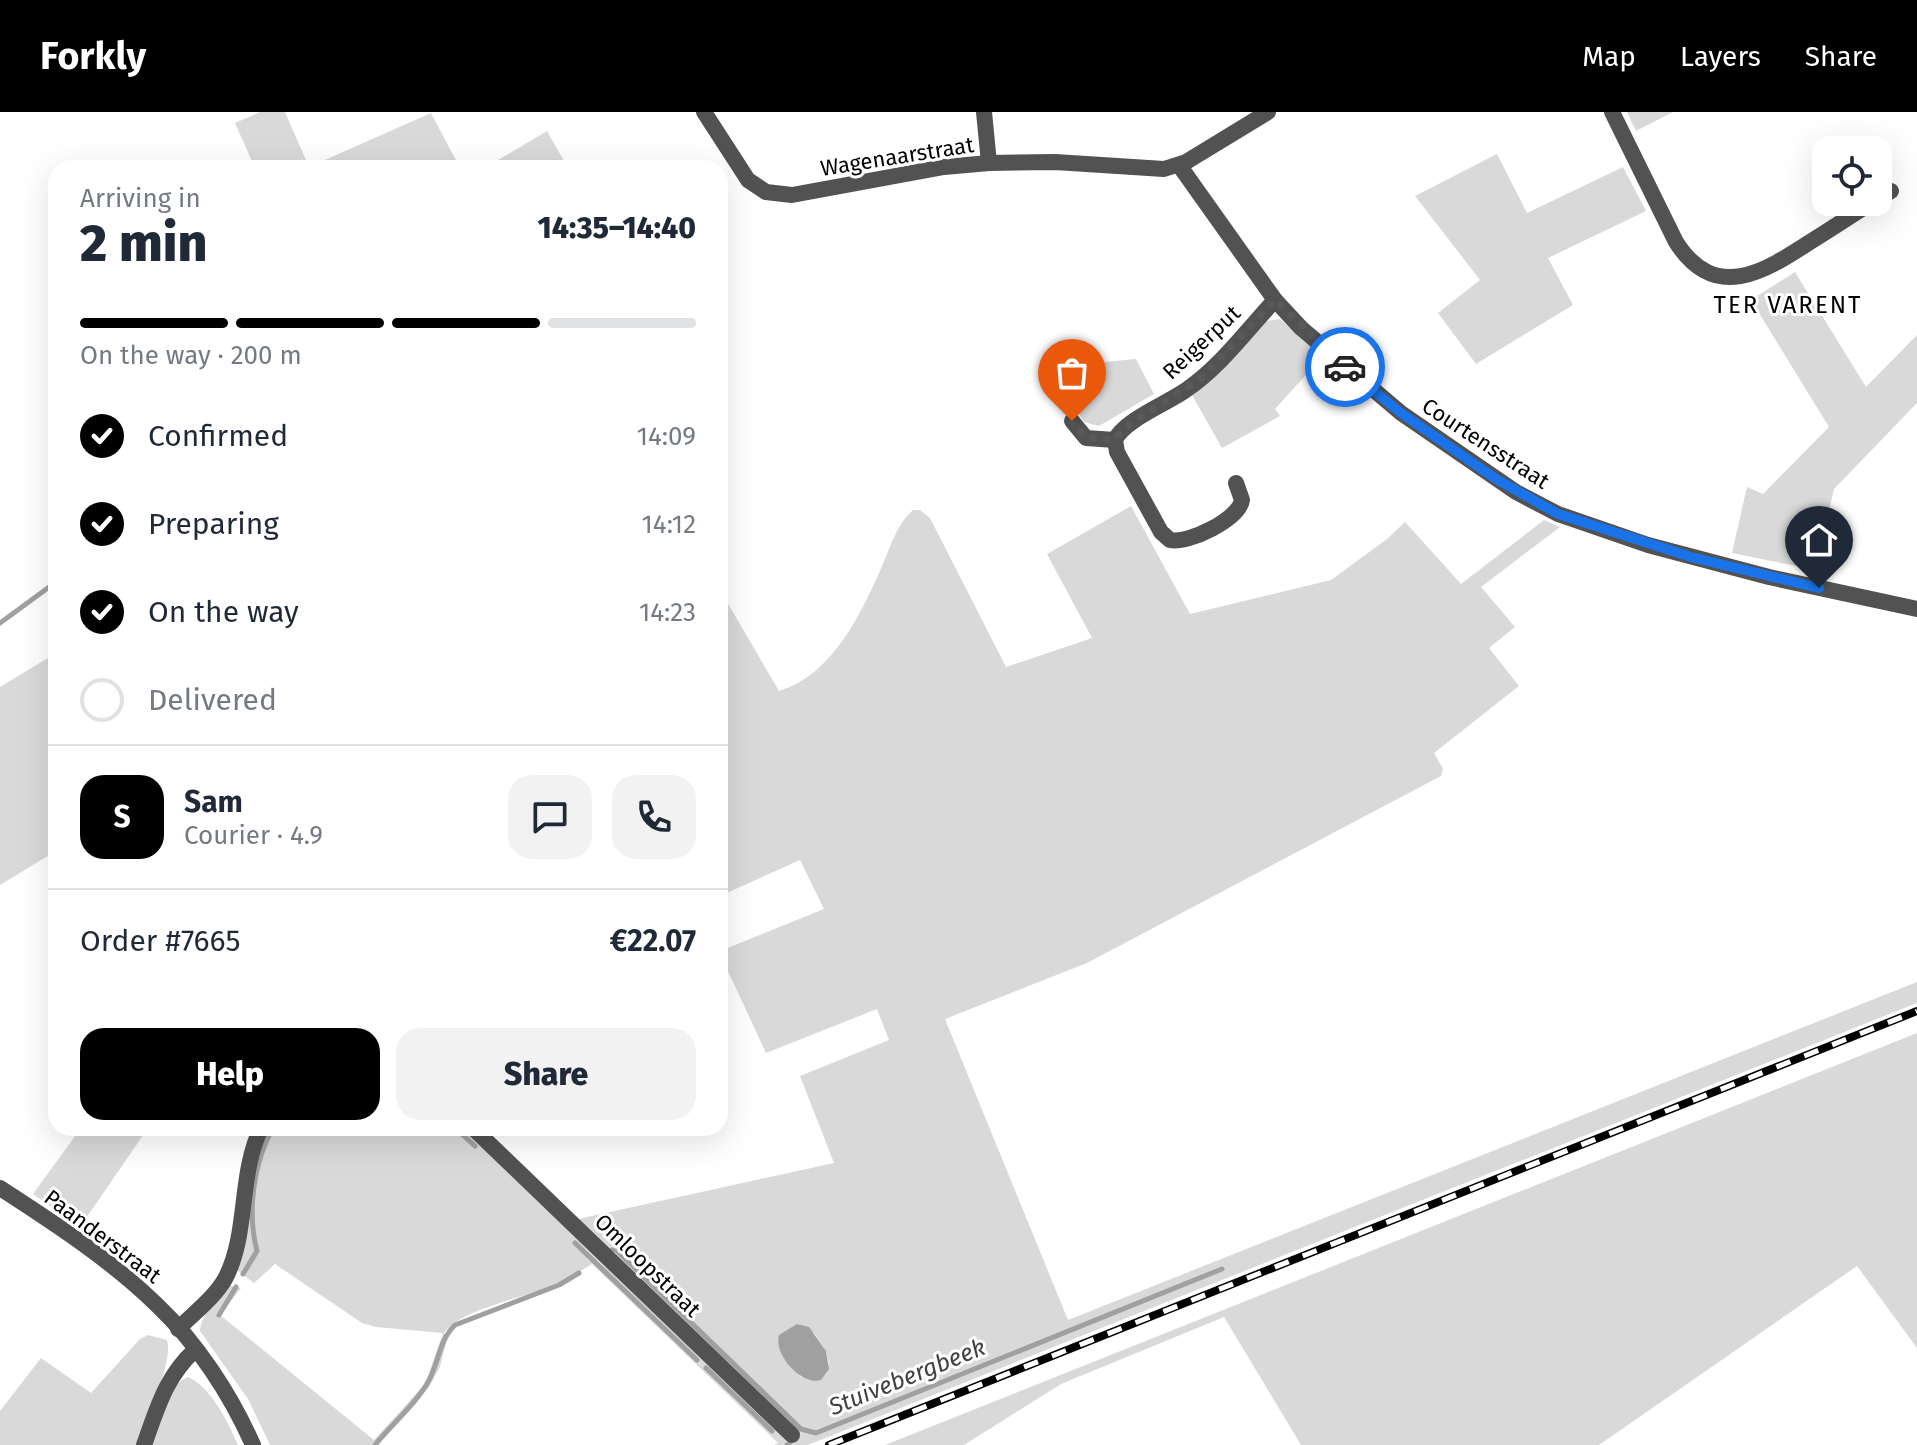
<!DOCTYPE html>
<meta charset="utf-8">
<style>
body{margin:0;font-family:"Fira Sans",sans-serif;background:#f2f2f3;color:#1f2937;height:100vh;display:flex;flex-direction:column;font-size:30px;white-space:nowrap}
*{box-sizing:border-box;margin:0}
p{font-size:26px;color:#747a83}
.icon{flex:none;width:44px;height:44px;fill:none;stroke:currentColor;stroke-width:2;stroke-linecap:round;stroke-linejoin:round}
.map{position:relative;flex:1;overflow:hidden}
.side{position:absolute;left:48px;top:48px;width:680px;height:976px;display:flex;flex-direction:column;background:#fff;border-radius:24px;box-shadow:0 8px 32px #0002}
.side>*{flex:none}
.controls{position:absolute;left:1812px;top:24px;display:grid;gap:16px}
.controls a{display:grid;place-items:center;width:80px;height:80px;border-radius:16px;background:#fff;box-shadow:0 8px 32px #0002;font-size:40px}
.pin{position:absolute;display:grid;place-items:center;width:68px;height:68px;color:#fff;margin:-82px -34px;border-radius:50% 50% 50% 0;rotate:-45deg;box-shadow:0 0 8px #0007}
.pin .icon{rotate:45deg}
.courier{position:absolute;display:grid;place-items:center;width:80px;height:80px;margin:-40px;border:6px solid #1a73e8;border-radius:50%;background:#fff;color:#222;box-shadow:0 2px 10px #0007}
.head em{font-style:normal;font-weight:800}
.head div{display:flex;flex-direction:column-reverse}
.head{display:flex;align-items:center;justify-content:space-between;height:136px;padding:0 32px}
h1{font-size:52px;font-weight:800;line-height:60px}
.bar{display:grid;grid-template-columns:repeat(4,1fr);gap:12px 8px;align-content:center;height:96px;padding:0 32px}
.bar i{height:10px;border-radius:6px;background:#e0e1e3}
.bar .current{background:#000}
.bar p{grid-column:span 4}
.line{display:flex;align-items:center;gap:20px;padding:0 32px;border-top:2px solid #e0e1e3}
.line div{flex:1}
.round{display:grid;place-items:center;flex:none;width:84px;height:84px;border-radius:24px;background:#f2f2f3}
ol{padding:0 32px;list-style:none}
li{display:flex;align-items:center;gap:24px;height:88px}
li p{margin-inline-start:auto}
li .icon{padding:8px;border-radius:50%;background:#000;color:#fff;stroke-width:4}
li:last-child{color:#747a83}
li i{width:44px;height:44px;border:4px solid #e0e1e3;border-radius:50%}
.action{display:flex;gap:16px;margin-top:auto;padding:16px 32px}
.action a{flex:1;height:92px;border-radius:24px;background:#000;color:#fff;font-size:32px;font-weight:800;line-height:92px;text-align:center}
.action a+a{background:#f2f2f3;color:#1f2937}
header{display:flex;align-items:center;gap:48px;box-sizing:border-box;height:112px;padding:0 40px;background:#000;color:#fff}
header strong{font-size:38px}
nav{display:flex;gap:44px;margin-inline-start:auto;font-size:28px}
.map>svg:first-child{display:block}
</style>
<header>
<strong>Forkly</strong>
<nav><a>Map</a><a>Layers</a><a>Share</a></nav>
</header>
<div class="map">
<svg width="1917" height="1333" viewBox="0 0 1917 1333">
<rect width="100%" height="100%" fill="#fff"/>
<g fill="#d9d9d9" fill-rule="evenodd">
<polygon points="260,0 285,0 309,55 431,1 460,56 255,56 235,11"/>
<polygon points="1627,0 1673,0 1636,19"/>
<polygon points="547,19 568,56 485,56"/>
<polygon points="1497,42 1527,101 1623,55 1646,99 1548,146 1573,193 1476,252 1438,201 1480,168 1415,84"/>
<polygon points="1795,160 1866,275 1917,223 1917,291 1834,377 1815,458 1732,441 1747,375 1763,382 1829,315 1751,188"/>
<polygon points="1280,207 1323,244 1275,297 1280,304 1222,336 1192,283 1267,209"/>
<polygon points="1136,247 1154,282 1099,314 1084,310 1053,255"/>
<path d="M1131,394L1190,502L1331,468L1387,427L1405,410L1461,472L1544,408L1560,415L1481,475L1515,515L1489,536L1519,574L1434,641L1443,657L1441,664L1087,851L945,907L1068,1208L1917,870V891L808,1333H774L778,1331L592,1152C582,1158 571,1165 559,1171C530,1185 461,1196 444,1221L447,1227L440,1255L429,1275L378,1333H270L248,1287L200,1219C201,1201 218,1187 229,1173L241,1176L220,1203L374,1328L425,1272L443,1221L376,1215L362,1211L275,1152L254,1171L237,1158L252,1063L268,1016H463L787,1328L801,1323L578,1107L834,1051L800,964L889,928L877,897L766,941L720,842V839L824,797L800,748L720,784V478L779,579C833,563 862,500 883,452C891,433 897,412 913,398H920L930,406L1006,555L1092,526L1047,442ZM814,1221L826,1239L829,1252L801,1265L783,1244Z"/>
<polygon points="56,541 56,739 0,773 0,575"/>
<polygon points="1917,921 1917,1236 1857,1154 1599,1333 1301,1333 1224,1205 1061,1272 964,1333 885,1333"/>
<polygon points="81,1016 148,1016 80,1115 33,1082"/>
<path d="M148,1223L167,1228C174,1250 145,1310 136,1333H0V1299L41,1246L91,1281L140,1227Z"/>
<path d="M188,1265C211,1275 228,1310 238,1333H152C159,1313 166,1273 188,1265Z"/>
</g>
<path fill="#a0a0a0" d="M797,1212L809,1215L826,1239L829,1257L821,1268C801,1274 773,1242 779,1223Z"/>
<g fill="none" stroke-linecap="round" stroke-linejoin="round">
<g stroke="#a0a0a0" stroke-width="5">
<polyline points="0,511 56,470"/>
<polyline points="455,1016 475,1034"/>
<polyline points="575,1131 697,1248"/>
<polyline points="612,1138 616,1138 801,1317 816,1321 1222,1157"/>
<path d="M243,1162L257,1139C247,1101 253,1051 273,1016"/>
<polyline points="219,1203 236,1175"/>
<polyline points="706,1256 772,1319"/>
<path d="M375,1333C392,1312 415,1293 428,1270C439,1251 439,1228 455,1213L559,1173L579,1161"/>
<polyline points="787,1333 789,1332"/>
</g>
<g stroke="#525252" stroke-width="16">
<polyline points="704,0 748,68 766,80 792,83 944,55 989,51 1055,50 1164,57 1186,50 1268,0"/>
<polyline points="984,0 989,51"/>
<path d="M1612,0L1676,130C1715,191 1764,160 1810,130C1831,117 1852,103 1873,90"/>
<polyline points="1179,53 1275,188 1301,216 1401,301 1516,380 1558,402 1648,433 1769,465 1917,497"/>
<polyline points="1878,87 1891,79"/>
<polyline points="1072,309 1086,326 1115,328"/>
<path d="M1236,371L1242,388C1239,407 1189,432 1170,428L1161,420L1117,340L1115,328C1124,308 1168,291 1186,278C1221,254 1247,218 1275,188"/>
<polyline points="473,1016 792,1323"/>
<path d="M0,1076C54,1111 111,1148 157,1193C197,1231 231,1283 253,1333"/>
<path d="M178,1217C194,1201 214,1186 225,1167C249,1122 238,1064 261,1016"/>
<path d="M144,1333C157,1297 166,1264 195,1238"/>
</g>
<defs>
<polyline id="rail" points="829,1333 1917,899"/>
</defs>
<use href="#rail" stroke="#000" stroke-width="8"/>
<use href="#rail" stroke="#fff" stroke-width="5" stroke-dasharray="15" stroke-linecap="butt"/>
</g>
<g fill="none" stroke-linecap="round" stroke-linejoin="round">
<polyline stroke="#595959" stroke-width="8" stroke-dasharray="0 14.4" points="1072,309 1086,326 1115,328 1123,317 1201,266 1275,188 1345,255"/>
<polyline stroke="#1a73e8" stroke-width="10" points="1345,255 1401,301 1496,367 1558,402 1691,445 1819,476"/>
</g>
<g text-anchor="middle" stroke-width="6" stroke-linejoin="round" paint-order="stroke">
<g font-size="22" fill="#000" stroke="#fff">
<text transform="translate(897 44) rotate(-9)" y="8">Wagenaarstraat</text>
<text transform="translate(1201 230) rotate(-43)" y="8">Reigerput</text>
<text transform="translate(1486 331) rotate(33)" y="8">Courtensstraat</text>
<text transform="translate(103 1124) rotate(37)" y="8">Paanderstraat</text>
<text transform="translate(648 1153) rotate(44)" y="8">Omloopstraat</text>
</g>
<g font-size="24" letter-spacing="2" fill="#000" stroke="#fff">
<text x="1788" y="201">TER VARENT</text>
</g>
<g font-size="24" font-style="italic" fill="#414141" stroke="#fff">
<text transform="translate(907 1265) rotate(-22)" y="8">Stuivebergbeek</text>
</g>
</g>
</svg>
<div class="controls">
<a><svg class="icon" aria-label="locate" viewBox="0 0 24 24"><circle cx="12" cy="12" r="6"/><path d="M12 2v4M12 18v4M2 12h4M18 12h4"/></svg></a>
</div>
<div class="pin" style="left:1072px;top:309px;background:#ea580c"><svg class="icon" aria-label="bag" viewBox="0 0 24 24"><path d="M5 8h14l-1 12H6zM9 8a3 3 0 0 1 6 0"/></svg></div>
<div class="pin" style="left:1819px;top:476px;background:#1f2937"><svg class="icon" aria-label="home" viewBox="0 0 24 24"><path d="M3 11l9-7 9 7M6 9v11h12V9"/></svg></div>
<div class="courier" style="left:1345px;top:255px"><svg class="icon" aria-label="car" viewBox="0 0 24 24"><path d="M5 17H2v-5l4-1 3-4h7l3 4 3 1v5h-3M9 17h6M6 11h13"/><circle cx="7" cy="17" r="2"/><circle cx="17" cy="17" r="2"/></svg></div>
<section class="side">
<div class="head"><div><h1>2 min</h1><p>Arriving in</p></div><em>14:35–14:40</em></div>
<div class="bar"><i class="current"></i><i class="current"></i><i class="current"></i><i></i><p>On the way · 200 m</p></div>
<ol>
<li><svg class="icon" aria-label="check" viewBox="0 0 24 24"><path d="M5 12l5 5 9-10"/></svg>Confirmed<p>14:09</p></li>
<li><svg class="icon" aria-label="check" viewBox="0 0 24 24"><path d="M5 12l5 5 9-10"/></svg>Preparing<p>14:12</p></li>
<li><svg class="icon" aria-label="check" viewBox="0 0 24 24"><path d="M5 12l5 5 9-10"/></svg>On the way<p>14:23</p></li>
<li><i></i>Delivered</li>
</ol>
<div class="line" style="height:144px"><b class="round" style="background:#000;color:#fff">S</b><div><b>Sam</b><p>Courier · 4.9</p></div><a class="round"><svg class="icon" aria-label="chat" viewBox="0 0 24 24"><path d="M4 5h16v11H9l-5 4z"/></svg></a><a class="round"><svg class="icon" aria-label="phone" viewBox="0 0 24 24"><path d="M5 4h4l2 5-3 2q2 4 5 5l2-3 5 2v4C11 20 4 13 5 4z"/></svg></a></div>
<div class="line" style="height:104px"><div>Order #7665</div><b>€22.07</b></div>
<div class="action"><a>Help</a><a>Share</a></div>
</section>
</div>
